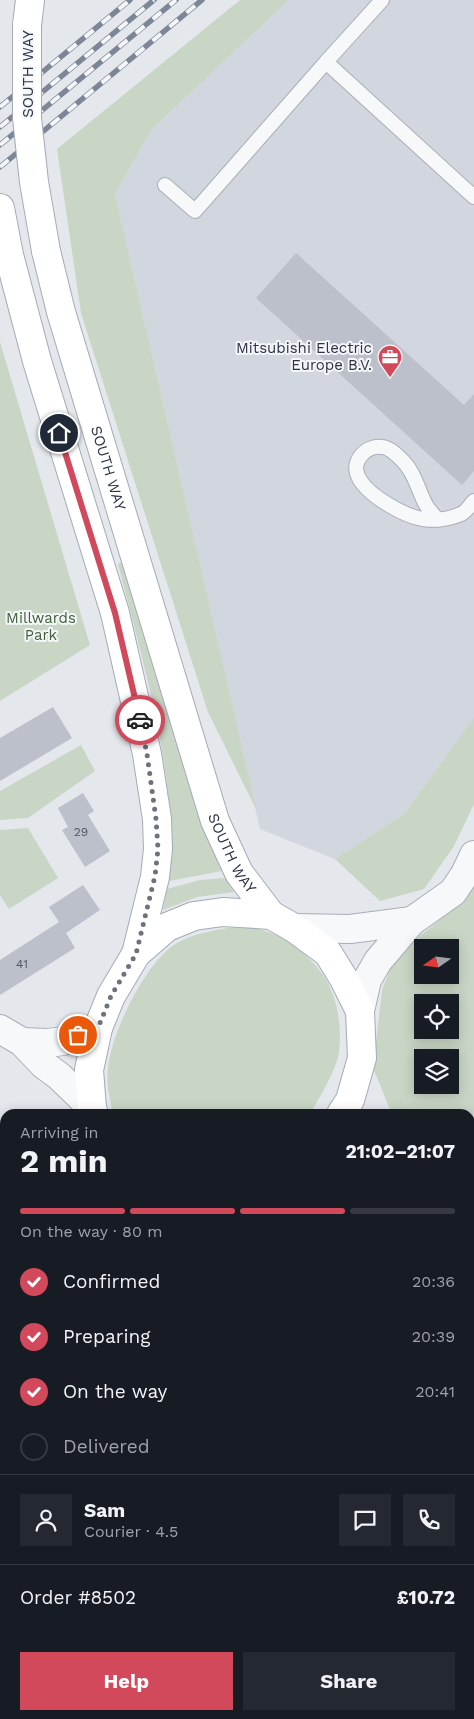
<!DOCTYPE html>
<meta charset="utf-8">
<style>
body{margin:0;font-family:"Work Sans",sans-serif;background:#242831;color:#f1f3f6;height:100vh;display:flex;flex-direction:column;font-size:19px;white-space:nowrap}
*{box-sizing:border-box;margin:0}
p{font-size:16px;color:#9ea1a6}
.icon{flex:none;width:28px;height:28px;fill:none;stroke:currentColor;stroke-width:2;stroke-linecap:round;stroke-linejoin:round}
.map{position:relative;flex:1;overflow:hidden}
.drawer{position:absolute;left:0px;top:1109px;width:475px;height:611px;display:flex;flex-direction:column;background:#171b24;border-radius:15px 15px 0 0;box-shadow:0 2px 12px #0003}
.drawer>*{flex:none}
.needle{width:32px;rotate:256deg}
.fabs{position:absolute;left:414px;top:939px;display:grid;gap:10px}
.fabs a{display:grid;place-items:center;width:45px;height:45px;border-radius:0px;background:#171b24;box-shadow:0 2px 12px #0003;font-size:25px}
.pin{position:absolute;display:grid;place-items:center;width:42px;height:42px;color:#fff;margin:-21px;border:2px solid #fff;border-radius:50%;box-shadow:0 1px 5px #0007}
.courier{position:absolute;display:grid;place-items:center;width:50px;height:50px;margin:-25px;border:4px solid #d1495b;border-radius:50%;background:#fff;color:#222;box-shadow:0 1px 6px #0007}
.summary em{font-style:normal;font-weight:700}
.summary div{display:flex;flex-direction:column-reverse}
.summary{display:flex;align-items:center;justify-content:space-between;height:85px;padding:0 20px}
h1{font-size:32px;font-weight:700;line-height:38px}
.bar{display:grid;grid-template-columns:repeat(4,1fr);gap:8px 5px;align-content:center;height:60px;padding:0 20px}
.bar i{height:6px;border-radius:4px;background:#363941}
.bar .on{background:#d1495b}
.bar p{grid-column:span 4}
.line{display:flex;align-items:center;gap:12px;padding:0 20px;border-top:1px solid #363941}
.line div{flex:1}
.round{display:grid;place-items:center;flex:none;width:52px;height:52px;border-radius:0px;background:#242831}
ol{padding:0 20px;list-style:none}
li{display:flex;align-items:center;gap:15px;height:55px}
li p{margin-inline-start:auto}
li .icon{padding:5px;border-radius:50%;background:#d1495b;color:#fff;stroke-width:4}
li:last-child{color:#9ea1a6}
li i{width:28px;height:28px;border:2px solid #363941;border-radius:50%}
.cta{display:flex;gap:10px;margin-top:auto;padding:10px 20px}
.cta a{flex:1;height:58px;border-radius:0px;background:#d1495b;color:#fff;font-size:20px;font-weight:700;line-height:58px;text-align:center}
.cta a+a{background:#242831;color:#f1f3f6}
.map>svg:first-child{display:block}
</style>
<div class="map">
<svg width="474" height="1719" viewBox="0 0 474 1719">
<rect width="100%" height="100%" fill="#e4e7ec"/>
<polygon fill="#d2d6de" points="289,0 474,0 474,717 405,813 335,859 260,829 115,194 152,129"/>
<g fill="#c9d6c5" fill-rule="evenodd">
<polygon points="240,0 289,0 152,129 115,194 256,809 208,712 81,313 57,149"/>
<polygon points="0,342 90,645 0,701"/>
<path d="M124,561L214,854L222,871L169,881C169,864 172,846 171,828C166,739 140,650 118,564Z"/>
<polygon points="474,717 474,804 454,846 424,889 380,901 335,859 405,813"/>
<polygon points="81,745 95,771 28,818 0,820 0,791"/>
<polygon points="28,828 58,878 9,909 0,895 0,830"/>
<polygon points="225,878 234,892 197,897 163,910 167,889 200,880"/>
<path d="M474,883V1213L470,1208V1114H392L373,1068L382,990L395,957L467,897ZM422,948H450V975H422ZM422,1002H450V1030H422ZM422,1058H450V1085H422Z"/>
<path d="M228,928C238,928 249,927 258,929C283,934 312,957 325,978C338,999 342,1028 339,1052C336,1071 320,1097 310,1114H113C110,1099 106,1084 108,1068C111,1033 146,961 177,943C193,934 210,931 228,928Z"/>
</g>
<g fill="#bbc0ca">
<polygon points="296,253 464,405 474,394 474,471 462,485 256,298"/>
<polygon points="53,707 72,738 0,781 0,738"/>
<polygon points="83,793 94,811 88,815 110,851 85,867 62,830 68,827 58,808"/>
<polygon points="83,885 100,910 66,933 75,948 0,995 0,960 59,922 49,907"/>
</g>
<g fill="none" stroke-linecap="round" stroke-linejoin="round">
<defs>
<g id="service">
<polyline points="382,0 326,62 474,197"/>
<polyline points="165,185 195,211 326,62"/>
<path d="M438,520C434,515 429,510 426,505C418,490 415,473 403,461C398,456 389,447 382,447C366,445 351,461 358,476C366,495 404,516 423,519C435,521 449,519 461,514C466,512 470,505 474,501"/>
</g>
<g id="minor">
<polyline points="294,928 350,929 412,921"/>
<polyline points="360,1011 367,980 378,961 412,921 453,892 465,874 474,855"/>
<polyline points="0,1029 22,1042 44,1065 59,1076 92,1108"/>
<polyline points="22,1042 48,1043 63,1041 98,1028"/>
<polyline points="470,1631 474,1635"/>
<polyline points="133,1715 135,1719"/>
<polyline points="310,1715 314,1719"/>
</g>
<polyline id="tertiary" points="0,1503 5,1496"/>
<g id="primary">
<polyline points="27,25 30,0"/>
<polyline points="0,208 9,255 37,361 115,613 147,754 157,819 158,849 155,877 136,954"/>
<path id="s1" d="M46,251L61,312L215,821L239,873L271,915"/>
<polyline points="94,1114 92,1108 89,1070 98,1028 111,996 136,954 167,927 194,916 223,912 271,915 294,928 328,953 344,979 360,1011 362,1058 350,1100 341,1114"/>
<polyline points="470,1262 474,1266"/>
</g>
</defs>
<use href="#service" stroke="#a9aeb7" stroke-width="16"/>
<use href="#minor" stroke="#a9aeb7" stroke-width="30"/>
<use href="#tertiary" stroke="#a9aeb7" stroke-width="30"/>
<use href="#primary" stroke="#a3abb8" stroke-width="30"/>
<use href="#service" stroke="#f7f8fa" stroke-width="14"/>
<use href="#minor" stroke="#f7f8fa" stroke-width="28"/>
<use href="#tertiary" stroke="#f7f8fa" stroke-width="28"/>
<use href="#primary" stroke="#fff" stroke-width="28"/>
<defs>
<g id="rail">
<polyline points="0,107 130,0"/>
<polyline points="0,127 154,0"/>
<polyline points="0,145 176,0"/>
<polyline points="0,167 202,0"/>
</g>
</defs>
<use href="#rail" stroke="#7d8696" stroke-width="5.5"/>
<use href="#rail" stroke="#f4f6f9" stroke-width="4" stroke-dasharray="11" stroke-linecap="butt"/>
<defs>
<polyline id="primary-bridge" points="27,25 27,118 34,182 46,251"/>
</defs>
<use href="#primary-bridge" stroke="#a3abb8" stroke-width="30" stroke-linecap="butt"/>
<use href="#primary-bridge" stroke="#fff" stroke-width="28"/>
</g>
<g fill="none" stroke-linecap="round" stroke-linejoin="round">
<polyline stroke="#6c737f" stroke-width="5" stroke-dasharray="0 9" points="78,1035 98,1028 111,996 136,954 155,876 158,849 156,819 147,754 140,720"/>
<polyline stroke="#d1495b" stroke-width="6" points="59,433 115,613 140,720"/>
</g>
<defs>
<symbol id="office-pin" viewBox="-11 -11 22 30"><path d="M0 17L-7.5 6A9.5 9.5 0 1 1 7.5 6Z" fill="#d1495b" stroke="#f4f6f9"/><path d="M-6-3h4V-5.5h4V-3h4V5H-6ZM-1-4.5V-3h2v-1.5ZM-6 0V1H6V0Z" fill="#fff"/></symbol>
</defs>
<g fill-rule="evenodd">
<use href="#office-pin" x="376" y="343" width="28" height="38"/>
</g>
<g text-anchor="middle" stroke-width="4" stroke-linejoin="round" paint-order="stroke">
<g font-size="12" fill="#4f5766">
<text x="81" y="836">29</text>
<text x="22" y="968">41</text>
</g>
<g font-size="15" fill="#2b3445" stroke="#f4f6f9">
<text transform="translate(28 74) rotate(-90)" y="5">SOUTH WAY</text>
<text dy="5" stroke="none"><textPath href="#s1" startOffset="226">SOUTH WAY</textPath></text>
<text dy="5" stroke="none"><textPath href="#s1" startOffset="631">SOUTH WAY</textPath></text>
</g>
<g font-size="15" fill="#2b3445" stroke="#f4f6f9" text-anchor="end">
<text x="372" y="353">Mitsubishi Electric<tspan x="372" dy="17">Europe B.V.</tspan></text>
</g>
<g font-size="15" fill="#3f6138" stroke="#f4f6f9">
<text x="41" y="623">Millwards<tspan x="41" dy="17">Park</tspan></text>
</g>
</g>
</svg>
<div class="fabs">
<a><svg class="needle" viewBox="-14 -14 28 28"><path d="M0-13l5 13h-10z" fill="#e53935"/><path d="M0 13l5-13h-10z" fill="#9ea1a6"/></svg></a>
<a><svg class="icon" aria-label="locate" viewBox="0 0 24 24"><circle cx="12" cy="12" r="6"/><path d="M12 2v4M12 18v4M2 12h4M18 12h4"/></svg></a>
<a><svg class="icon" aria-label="layers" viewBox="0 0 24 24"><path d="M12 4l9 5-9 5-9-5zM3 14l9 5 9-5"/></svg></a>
</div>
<div class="pin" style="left:78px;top:1035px;background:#ea580c"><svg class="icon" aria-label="bag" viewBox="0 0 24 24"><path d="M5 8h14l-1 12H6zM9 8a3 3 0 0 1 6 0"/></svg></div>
<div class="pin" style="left:59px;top:433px;background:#1f2937"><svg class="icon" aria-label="home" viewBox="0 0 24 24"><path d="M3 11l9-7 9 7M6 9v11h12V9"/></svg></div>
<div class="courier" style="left:140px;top:720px"><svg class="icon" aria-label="car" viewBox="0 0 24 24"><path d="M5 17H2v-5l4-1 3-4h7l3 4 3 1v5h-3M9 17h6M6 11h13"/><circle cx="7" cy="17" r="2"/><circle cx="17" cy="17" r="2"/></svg></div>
<section class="drawer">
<div class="summary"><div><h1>2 min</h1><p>Arriving in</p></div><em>21:02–21:07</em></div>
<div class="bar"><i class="on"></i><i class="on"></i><i class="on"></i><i></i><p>On the way · 80 m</p></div>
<ol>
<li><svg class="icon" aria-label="check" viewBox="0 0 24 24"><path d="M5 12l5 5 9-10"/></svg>Confirmed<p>20:36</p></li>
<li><svg class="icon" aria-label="check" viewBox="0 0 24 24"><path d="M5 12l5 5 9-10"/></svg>Preparing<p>20:39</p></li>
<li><svg class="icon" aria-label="check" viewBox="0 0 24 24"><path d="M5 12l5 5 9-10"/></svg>On the way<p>20:41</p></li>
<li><i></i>Delivered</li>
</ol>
<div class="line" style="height:90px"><a class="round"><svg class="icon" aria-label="person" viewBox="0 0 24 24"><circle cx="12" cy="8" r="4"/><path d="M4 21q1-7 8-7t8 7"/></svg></a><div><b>Sam</b><p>Courier · 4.5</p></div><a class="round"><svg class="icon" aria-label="chat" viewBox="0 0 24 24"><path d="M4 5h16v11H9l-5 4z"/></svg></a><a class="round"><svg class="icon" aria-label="phone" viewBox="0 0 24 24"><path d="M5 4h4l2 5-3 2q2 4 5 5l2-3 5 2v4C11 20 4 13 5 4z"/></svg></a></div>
<div class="line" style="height:65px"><div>Order #8502</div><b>£10.72</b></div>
<div class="cta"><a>Help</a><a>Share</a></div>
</section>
</div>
